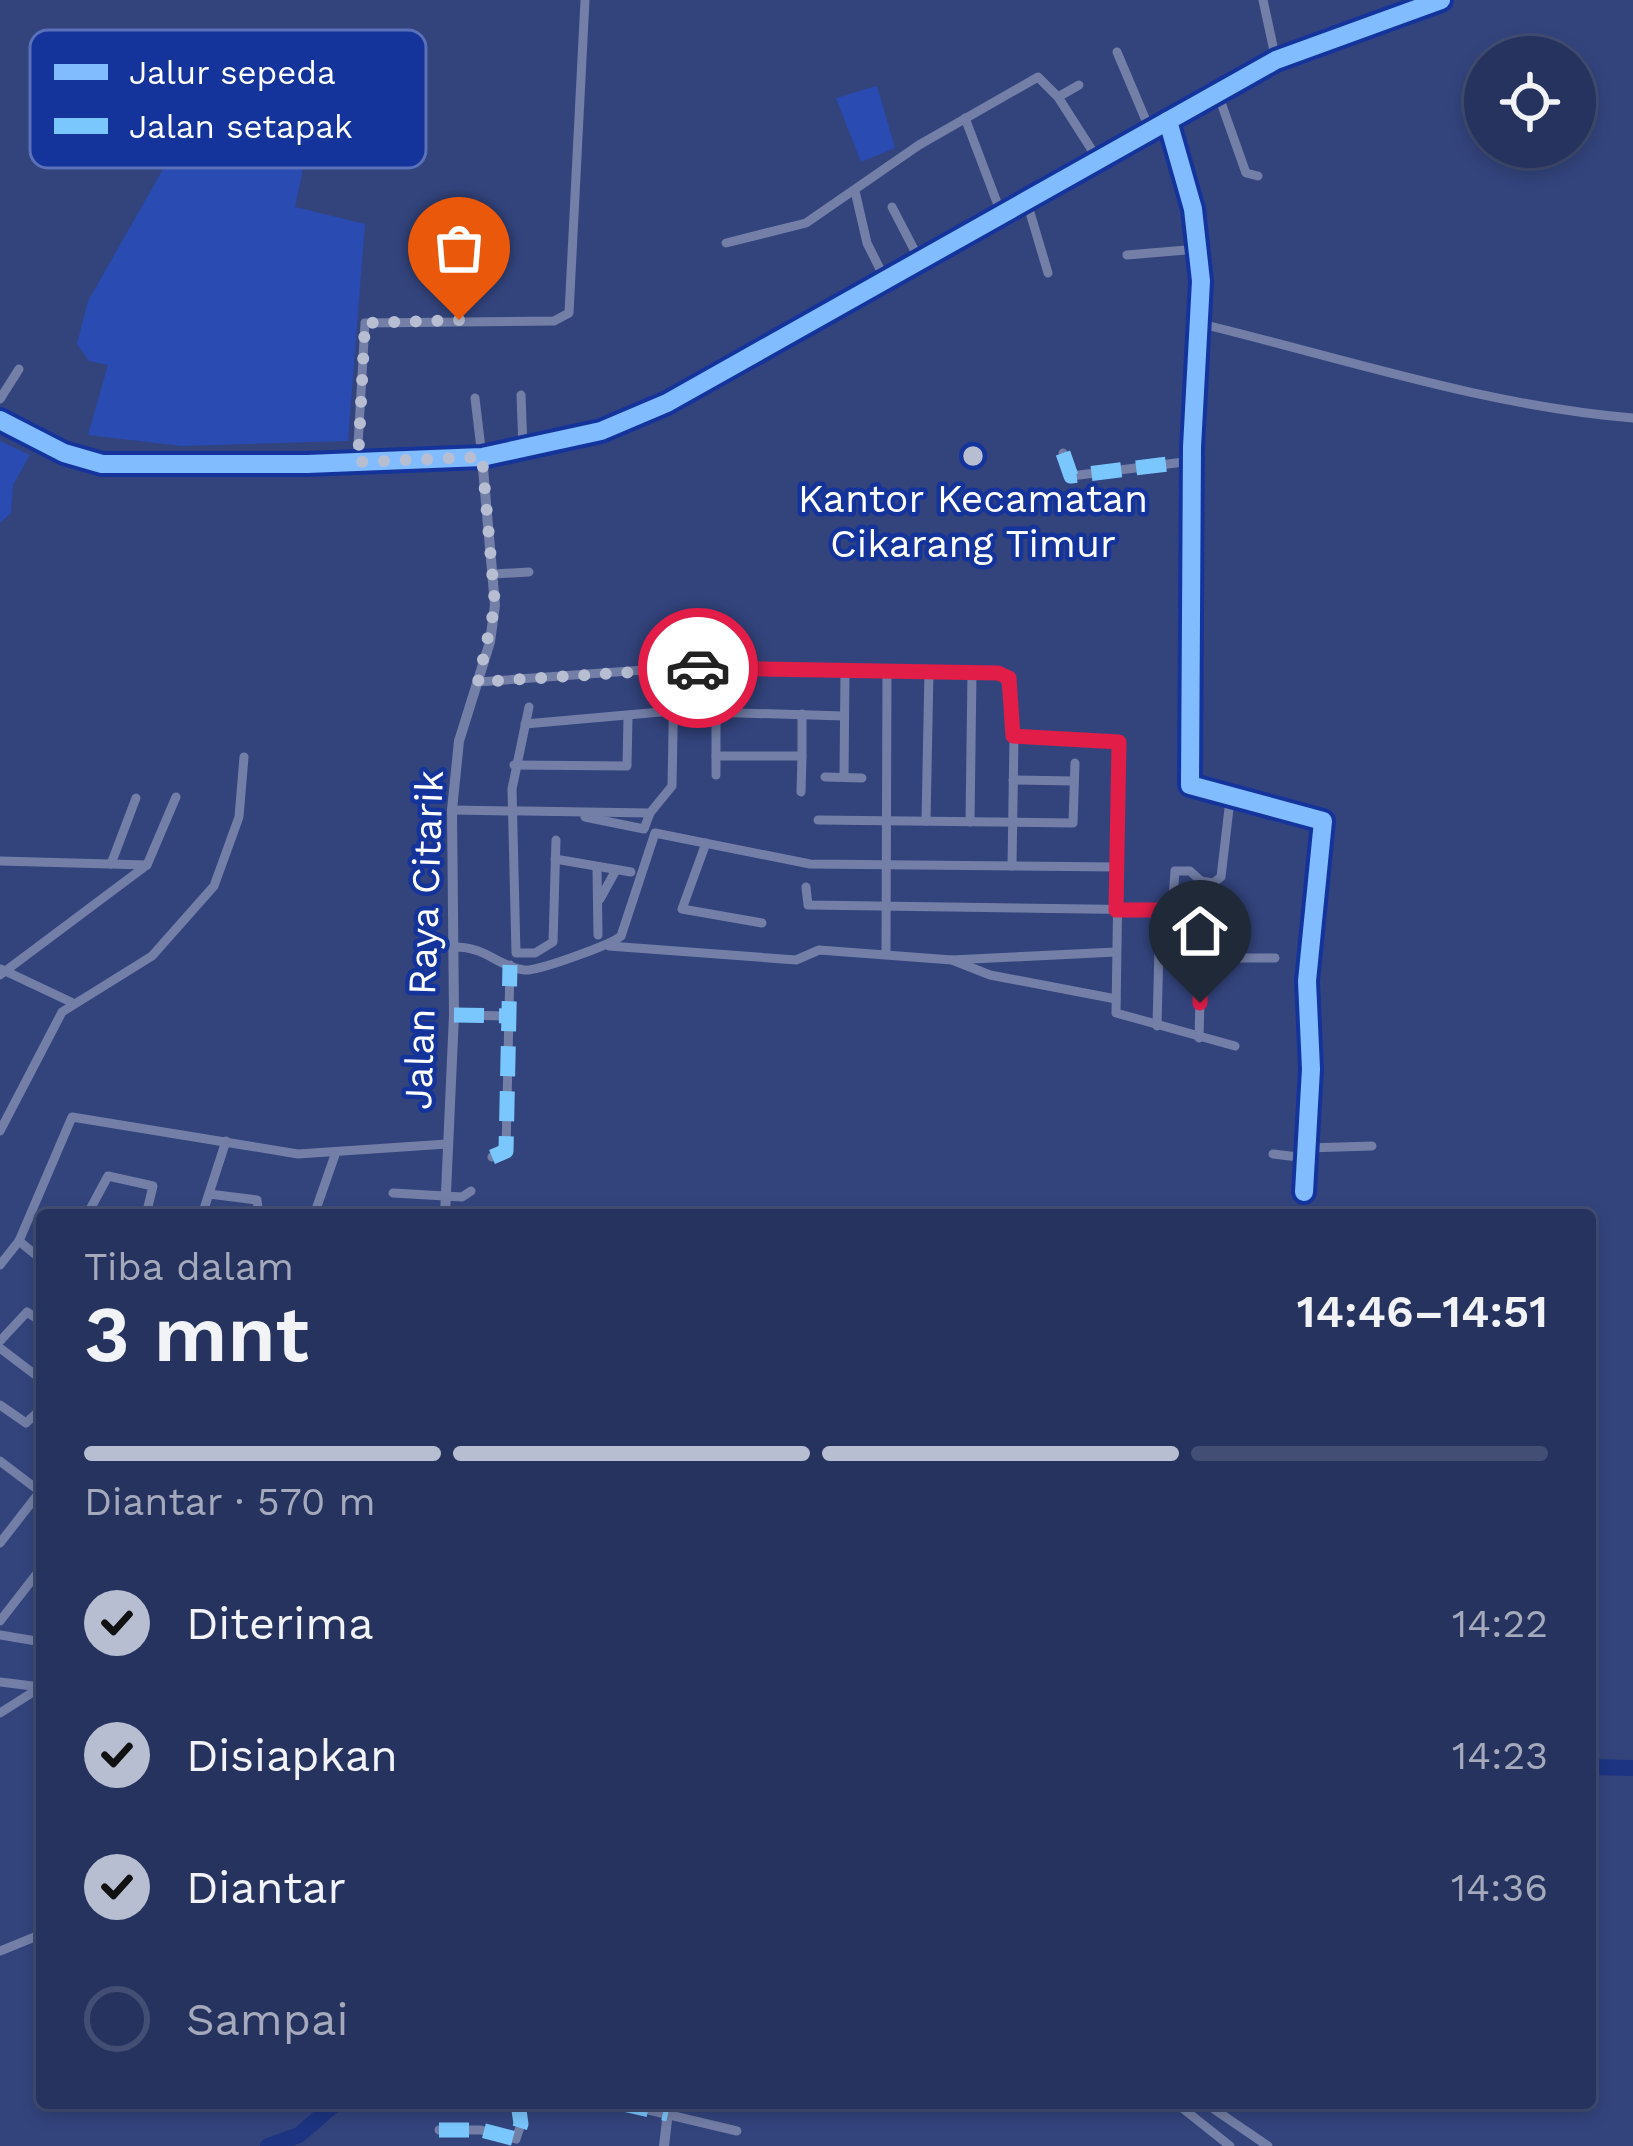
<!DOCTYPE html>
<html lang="id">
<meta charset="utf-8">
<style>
body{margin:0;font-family:"Work Sans",sans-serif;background:#323f67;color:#f1f3f6;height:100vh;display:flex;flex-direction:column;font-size:45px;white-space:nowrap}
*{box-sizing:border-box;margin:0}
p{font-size:39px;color:#a4aabc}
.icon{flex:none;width:66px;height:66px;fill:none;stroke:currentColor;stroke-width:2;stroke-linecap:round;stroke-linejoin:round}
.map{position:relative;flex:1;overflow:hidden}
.details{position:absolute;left:36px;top:1209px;width:1560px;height:900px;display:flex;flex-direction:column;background:#26335e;border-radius:12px;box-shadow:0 6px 18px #0003,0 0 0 3px #424e73}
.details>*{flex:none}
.buttons{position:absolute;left:1464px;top:36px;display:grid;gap:24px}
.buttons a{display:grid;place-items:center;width:132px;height:132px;border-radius:50%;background:#26335e;box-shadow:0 6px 18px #0003,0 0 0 3px #424e73;font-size:60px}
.pin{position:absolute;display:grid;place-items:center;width:102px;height:102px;color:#fff;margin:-123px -51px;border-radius:50% 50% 50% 0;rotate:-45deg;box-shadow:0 0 12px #0007}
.pin .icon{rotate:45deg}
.courier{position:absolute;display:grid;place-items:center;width:120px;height:120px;margin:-60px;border:9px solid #e11d48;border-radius:50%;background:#fff;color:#222;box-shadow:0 3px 15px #0007}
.headline em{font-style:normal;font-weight:600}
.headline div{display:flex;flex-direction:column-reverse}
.headline{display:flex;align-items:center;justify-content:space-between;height:204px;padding:0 48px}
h1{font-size:78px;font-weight:600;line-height:90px}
.bar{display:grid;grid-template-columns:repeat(4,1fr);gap:18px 12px;align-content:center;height:144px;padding:0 48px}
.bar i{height:15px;border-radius:9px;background:#424e73}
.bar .selected{background:#b8bed2}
.bar p{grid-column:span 4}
ol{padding:0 48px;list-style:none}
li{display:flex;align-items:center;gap:36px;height:132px}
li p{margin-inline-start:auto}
li .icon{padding:12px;border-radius:50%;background:#b8bed2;color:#111;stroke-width:4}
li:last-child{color:#a4aabc}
li i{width:66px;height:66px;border:6px solid #424e73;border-radius:50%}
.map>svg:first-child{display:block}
</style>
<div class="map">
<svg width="1633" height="2146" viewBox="0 0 1633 2146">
<rect width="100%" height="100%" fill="#33447d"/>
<g fill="#294bb2">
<polygon points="877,86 895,148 861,162 836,98"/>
<polygon points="184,102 220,113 296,113 302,174 295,207 365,224 348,441 182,446 88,435 108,365 89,361 77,344 88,301 170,157"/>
<polygon points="0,441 30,455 13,485 11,513 0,523"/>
</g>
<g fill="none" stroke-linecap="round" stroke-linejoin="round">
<g stroke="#1c3482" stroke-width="16">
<polyline points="1590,1767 1633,1768"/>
<polyline points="268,2146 299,2135 336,2103"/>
</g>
<g stroke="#737fa7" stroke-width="9">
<polyline points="1263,0 1276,60"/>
<polyline points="1117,52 1150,130"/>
<polyline points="1218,94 1246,173 1258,176"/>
<polyline points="1058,97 1079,85"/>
<polyline points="965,118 1001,213"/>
<polyline points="1168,121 1193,209 1201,281 1192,447 1190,785 1323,821 1307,981 1311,1069 1304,1192"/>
<polyline points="855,191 867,243 885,279"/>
<polyline points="1026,199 1048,273"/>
<polyline points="892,207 919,259"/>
<polyline points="726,243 806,223 919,145 1038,77 1058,97 1097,158"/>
<polyline points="1127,255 1198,249"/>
<path d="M1202,324C1345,359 1487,406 1633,418"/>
<polyline points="521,395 523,449"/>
<polyline points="475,398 482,457"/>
<polyline points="0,399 19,369"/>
<polyline points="1063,453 1071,476 1192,461"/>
<polyline points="357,462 365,323 554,321 569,313 585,0"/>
<polyline points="494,574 529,572"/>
<polyline points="478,682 672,668 1005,675 1014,736 1012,866"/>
<polyline points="529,707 512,789 516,953 535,953 553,942 556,840"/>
<polyline points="716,712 716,756 802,756 802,714"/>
<polyline points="525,724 672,711 844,716"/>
<polyline points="1014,736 1120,744 1116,1013 1235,1046"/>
<polyline points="514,765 627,766 628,718"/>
<polyline points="716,775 716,756"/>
<polyline points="825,777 862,778"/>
<polyline points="844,777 845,671"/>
<polyline points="1013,780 1074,781"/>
<polyline points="801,792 802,756"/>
<polyline points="452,810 650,813 672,786 674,679"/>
<polyline points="585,817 644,829 650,813"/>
<polyline points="818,820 1073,823 1075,763"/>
<polyline points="926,821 929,671"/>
<polyline points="970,822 972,672"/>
<polyline points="706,843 682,909 762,923"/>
<polyline points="555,859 631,872"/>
<polyline points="0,861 147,865"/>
<polyline points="111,864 136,798"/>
<polyline points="597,868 598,935"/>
<polyline points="806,887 808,905 1160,910 1197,918 1202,924 1199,1038"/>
<polyline points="600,899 616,870"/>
<polyline points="1172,913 1175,871 1190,871 1201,881"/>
<polyline points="1196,918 1201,881 1213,883 1221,877 1230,800"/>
<polyline points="609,946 796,960 819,950 952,960 1116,952"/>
<path d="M454,947C488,947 496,966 524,970C536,972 613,944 621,936L655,833L810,864L1117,867"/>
<polyline points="886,951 887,672"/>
<polyline points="952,960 990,975 1116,999"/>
<polyline points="1201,968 1231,958 1275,958"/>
<polyline points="1,969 71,1002"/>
<polyline points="0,975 147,865 176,797"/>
<polyline points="454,1015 509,1016"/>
<polyline points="1157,1026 1160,910"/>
<polyline points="0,1131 62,1012 152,956 214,886 239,817 244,757"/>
<polyline points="1307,1148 1372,1146"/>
<polyline points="1273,1154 1307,1158"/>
<polyline points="492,1157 506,1151 510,965"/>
<polyline points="393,1193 462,1197 471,1191"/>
<polyline points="209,1194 257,1200 259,1215"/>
<polyline points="87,1215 108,1176 153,1186 146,1215"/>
<polyline points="202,1215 226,1141"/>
<polyline points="314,1215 336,1152"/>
<polyline points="19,1241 42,1260"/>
<polyline points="0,1265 19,1241 72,1117 298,1154 447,1144"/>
<polyline points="0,1341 27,1312 42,1322"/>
<polyline points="0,1348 42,1380"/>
<polyline points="0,1405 26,1423 42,1408"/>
<polyline points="0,1461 42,1493"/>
<polyline points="0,1543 42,1489"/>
<polyline points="0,1621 42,1567"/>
<polyline points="0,1635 42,1642"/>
<polyline points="0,1682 41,1687"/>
<polyline points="0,1713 41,1687"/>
<polyline points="0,1951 42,1934"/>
<polyline points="619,2103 737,2131"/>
<polyline points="1176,2103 1230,2146"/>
<polyline points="1205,2103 1268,2146"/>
<polyline points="439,2130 481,2130 516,2139 521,2124 518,2103"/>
</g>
<g stroke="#737fa7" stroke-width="10">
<polyline points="0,420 64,453 102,464 307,464 482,457 601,431 667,403 1276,60 1441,0"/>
<polyline points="445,1215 454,1015 452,810 459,741 490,642 495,605 482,457"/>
<polyline points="664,2146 669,2103"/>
</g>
<g stroke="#7ac7fe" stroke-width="15" stroke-dasharray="30 15" stroke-linecap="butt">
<polyline points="1063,453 1071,476 1192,461"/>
<polyline points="454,1015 509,1016"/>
<polyline points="492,1157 506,1151 510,965"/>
<polyline points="619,2103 668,2114"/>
<polyline points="439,2130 481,2130 516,2139 521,2124 518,2103"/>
</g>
<defs>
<g id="cycleway">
<polyline points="1168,121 1193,209 1201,281 1192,447 1190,785 1323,821 1307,981 1311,1069 1304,1192"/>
<polyline points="0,420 64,453 102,464 307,464 482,457 601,431 667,403 1276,60 1441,0"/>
</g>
</defs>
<use href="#cycleway" stroke="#14349c" stroke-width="26"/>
<use href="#cycleway" stroke="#80bcff" stroke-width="18"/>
</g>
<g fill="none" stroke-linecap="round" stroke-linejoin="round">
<polyline stroke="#b8bed2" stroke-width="12" stroke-dasharray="0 21.6" points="459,320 365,323 358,462 482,457 495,605 478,682 698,668"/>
<polyline stroke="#e11d48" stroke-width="15" points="698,668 998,673 1009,678 1013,736 1119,742 1116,910 1160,910 1201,920 1200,1003"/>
</g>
<circle fill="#b8bed2" stroke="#14349c" stroke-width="4.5" cx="973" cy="456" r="12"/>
<g text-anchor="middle" stroke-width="9" stroke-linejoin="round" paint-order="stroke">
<g font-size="39" fill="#fff" stroke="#14349c">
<text x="973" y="512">Kantor Kecamatan<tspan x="973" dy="45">Cikarang Timur</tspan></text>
</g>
<g font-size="39" fill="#fff" stroke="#14349c">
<text transform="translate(423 940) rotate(-88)" y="14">Jalan Raya Citarik</text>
</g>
</g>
<rect x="30" y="30" width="396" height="138" rx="18" fill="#14349c" stroke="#5a71ba" stroke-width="3"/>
<rect x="54" y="64" width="54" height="16" fill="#80bcff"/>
<rect x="54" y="118" width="54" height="16" fill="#7ac7fe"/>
<g font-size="33" fill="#fff">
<text x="129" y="84">Jalur sepeda</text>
<text x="129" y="138">Jalan setapak</text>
</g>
</svg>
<div class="buttons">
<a><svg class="icon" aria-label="locate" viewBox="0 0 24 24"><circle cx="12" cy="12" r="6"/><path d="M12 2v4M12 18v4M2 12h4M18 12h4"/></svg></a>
</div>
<div class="pin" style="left:459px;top:320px;background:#ea580c"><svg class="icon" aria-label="bag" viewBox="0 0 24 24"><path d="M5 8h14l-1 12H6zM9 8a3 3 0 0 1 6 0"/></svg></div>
<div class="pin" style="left:1200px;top:1003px;background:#1f2937"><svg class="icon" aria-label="home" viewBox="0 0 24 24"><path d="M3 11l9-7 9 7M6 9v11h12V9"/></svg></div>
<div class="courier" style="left:698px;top:668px"><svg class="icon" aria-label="car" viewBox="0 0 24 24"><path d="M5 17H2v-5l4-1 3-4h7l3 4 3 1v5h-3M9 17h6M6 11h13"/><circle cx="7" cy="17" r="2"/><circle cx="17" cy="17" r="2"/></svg></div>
<section class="details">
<div class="headline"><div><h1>3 mnt</h1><p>Tiba dalam</p></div><em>14:46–14:51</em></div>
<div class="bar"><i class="selected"></i><i class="selected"></i><i class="selected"></i><i></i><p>Diantar · 570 m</p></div>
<ol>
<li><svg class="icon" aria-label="check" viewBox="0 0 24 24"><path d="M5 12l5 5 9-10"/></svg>Diterima<p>14:22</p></li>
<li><svg class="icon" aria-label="check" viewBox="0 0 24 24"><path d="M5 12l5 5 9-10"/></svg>Disiapkan<p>14:23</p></li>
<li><svg class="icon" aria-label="check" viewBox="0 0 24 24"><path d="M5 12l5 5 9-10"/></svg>Diantar<p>14:36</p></li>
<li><i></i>Sampai</li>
</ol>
</section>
</div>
